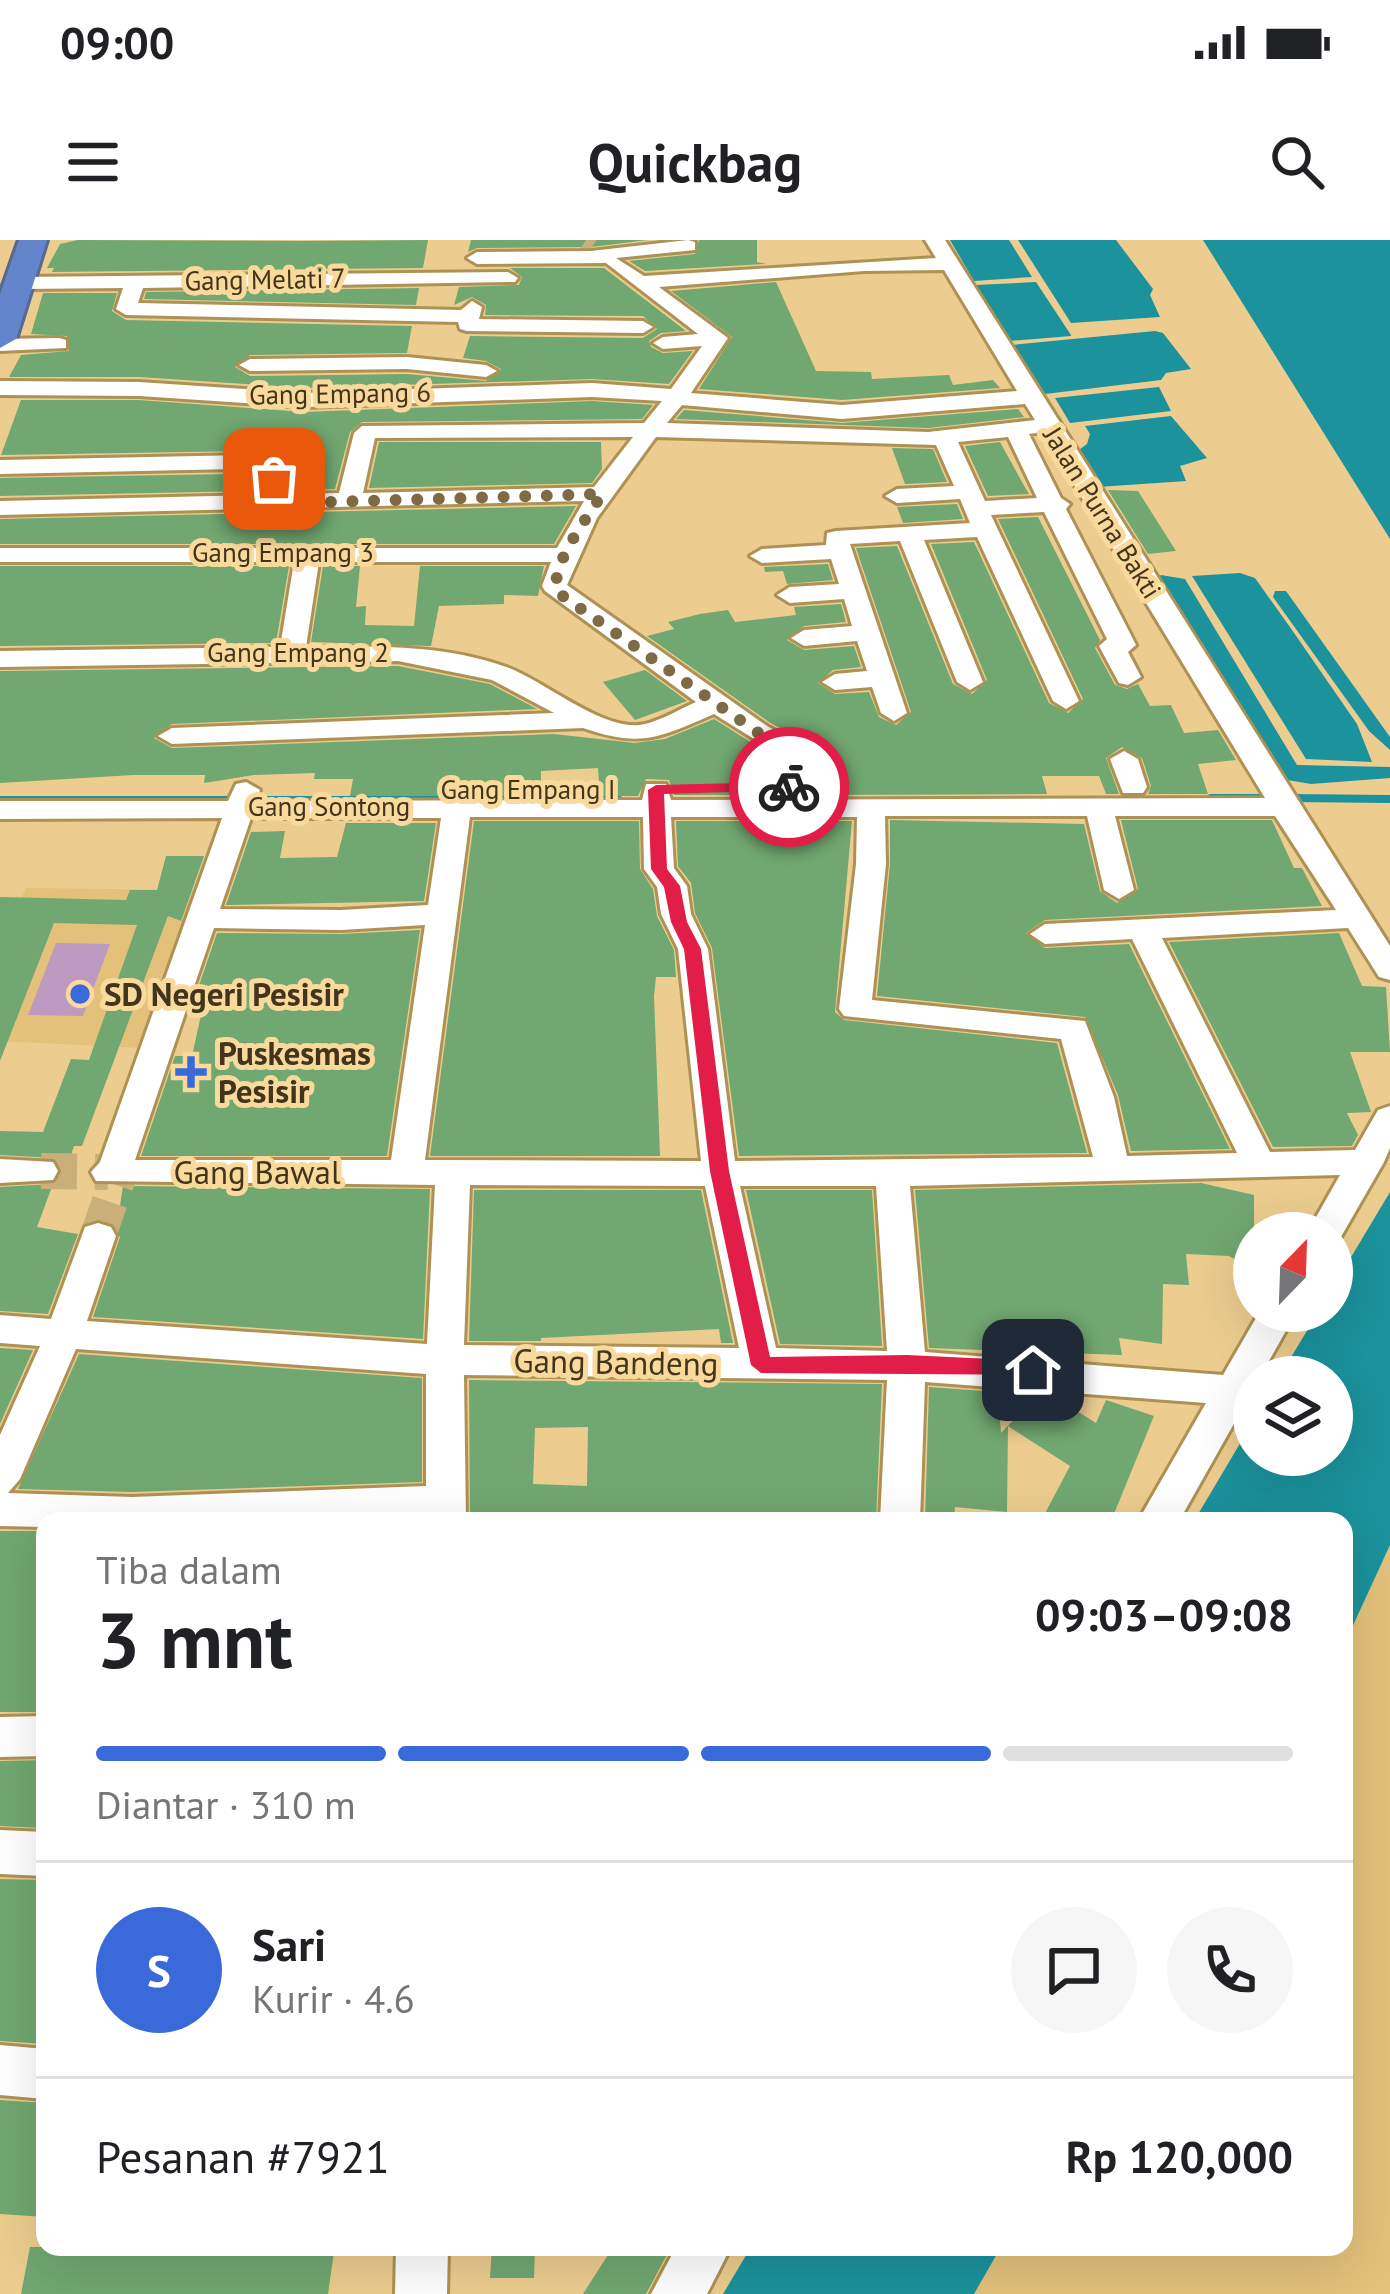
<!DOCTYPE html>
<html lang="id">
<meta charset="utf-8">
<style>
body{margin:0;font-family:"PT Sans",sans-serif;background:#f6f6f6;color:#202124;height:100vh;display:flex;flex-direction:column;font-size:45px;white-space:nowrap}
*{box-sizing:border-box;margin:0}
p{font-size:39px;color:#757577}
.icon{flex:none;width:66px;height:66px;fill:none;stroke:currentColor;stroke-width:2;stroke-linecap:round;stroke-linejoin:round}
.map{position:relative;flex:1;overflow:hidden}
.sheet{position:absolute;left:36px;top:1272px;width:1317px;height:744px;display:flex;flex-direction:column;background:#fff;border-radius:24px;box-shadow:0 12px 48px #0002}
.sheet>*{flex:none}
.needle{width:78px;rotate:23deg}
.controls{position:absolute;left:1233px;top:972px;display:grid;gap:24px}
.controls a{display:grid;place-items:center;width:120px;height:120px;border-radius:50%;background:#fff;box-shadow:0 12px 48px #0002;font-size:60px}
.pin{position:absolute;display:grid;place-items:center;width:102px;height:102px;color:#fff;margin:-51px;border-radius:24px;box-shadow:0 6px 18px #0006}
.courier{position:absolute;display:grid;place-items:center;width:120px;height:120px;margin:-60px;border:9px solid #e11d48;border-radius:50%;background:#fff;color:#222;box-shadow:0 3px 15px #0007}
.head em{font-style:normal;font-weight:700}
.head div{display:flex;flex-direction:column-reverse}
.head{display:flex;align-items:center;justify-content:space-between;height:204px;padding:0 60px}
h1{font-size:78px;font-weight:700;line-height:90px}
.bar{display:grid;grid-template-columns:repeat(4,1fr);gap:18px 12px;align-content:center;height:144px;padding:0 60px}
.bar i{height:15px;border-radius:9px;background:#e0e0e0}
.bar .selected{background:#3a6ada}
.bar p{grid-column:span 4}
.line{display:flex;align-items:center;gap:30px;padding:0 60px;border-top:3px solid #e0e0e0}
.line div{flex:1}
.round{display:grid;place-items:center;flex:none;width:126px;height:126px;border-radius:63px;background:#f6f6f6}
.status{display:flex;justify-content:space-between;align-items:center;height:84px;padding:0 60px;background:#fff;direction:ltr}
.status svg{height:33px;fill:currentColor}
header{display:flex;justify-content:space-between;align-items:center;height:156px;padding:0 60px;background:#fff;font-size:54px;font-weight:700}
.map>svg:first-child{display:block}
</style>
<div class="status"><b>09:00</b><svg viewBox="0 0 49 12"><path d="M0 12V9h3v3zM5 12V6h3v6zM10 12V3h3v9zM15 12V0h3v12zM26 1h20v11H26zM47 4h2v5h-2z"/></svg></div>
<header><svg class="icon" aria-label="menu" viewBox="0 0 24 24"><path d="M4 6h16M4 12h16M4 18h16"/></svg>Quickbag<svg class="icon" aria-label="search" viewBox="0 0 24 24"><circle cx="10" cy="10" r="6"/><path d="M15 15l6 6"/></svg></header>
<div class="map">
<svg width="1390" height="2054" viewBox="0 0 1390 2054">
<rect width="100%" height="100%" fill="#eccd8f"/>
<g fill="#e3c17b">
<polygon points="26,648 197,650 142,808 0,801 0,707"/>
<polygon points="1390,1305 1390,2054 974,2054 1001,2007 1344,2007 1344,1405"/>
</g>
<polygon fill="#be99c0" points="56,703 110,704 83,776 28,775"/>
<g fill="#1b929c">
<polygon points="950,0 1009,0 1032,37 974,41"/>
<polygon points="1018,0 1116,0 1153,49 1150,55 1160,77 1071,83"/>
<polygon points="1203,0 1390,0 1390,299"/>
<polygon points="1036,42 1071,95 1071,96 1009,101 976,45"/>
<polygon points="1155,91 1163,93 1191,129 1166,133 1161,140 1045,154 1012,105"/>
<polygon points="1159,147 1171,171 1070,183 1055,158"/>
<polygon points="1171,176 1207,218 1180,226 1186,241 1098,247 1076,212 1087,204 1090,194 1085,186"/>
<polygon points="1240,333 1255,338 1292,390 1357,484 1372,522 1306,519 1192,336"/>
<polygon points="1161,335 1185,339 1297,525 1390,527 1390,538 1311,544 1281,539 1158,338"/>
<polygon points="1286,351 1390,497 1390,510 1369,491 1273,357 1275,351"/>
<polygon points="1390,952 1390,1305 1344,1405 1344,1281 1194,1281 1254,1180 1254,1215 1332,1215 1332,1137 1279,1137 1319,1071 1332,1071 1332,1049"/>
<polygon points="751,2007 1001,2007 974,2054 723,2054"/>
</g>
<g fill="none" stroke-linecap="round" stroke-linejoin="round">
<g stroke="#1b929c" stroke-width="8">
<polyline points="1211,558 1273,558"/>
<polyline points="1289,558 1390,559"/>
<polyline points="0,560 619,560"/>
</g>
</g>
<g fill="#71a770" fill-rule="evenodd">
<polygon points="78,0 302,1 428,0 423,28 52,32 54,28 47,28 60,4"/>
<polygon points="471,0 648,0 591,7 477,8 468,12"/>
<polygon points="699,0 757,0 757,22 766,24 645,31 629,21 695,14"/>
<polygon points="510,28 604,28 686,91 661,93 649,101 651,107 663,113 693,111 669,144 592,139 304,148 139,137 9,137 21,115 69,111 67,96 31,94 43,53 117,53 112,71 126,80 412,86 407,113 250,115 235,127 250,136 407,134 486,141 501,129 486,121 463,118 470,96 643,98 657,89 643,76 485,75 486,65 472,57 454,65 459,47 519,45 522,37"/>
<polygon points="776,42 816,131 871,132 872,139 949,135 953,145 993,140 1000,148 842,160 699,149 732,97 671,51"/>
<polygon points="419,48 416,65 144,59 146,52"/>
<polygon points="21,160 139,160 304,172 592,161 653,165 642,179 362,182 350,192 335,249 291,250 309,238 293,227 262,228 260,218 247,211 1,215"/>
<polygon points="1018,169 1024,177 928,188 676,179 684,170 842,183"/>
<polygon points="379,202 611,202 601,202 602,229 592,243 369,248"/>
<polygon points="1000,202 1022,242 1029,254 988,256 965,206"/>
<polygon points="892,208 933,209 947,242 905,244"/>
<polygon points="230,234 232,244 250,251 0,256 0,238"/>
<polygon points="1108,250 1138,251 1176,311 1148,314"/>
<polygon points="957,264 963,279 903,283 897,267"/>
<polygon points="576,266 554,304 0,304 0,279"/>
<polygon points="1038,277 1100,400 1095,408 1115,445 1127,449 1138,444 1150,466 1171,465 1184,493 1218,490 1236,520 1198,524 1208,554 1148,554 1151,546 1142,518 1122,507 1106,518 1119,554 1106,554 1099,536 1042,536 1047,554 829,555 838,545 823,512 769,482 647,396 674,389 668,382 700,374 728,370 735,382 796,375 794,367 841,364 846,382 804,386 787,400 804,410 854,406 861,427 833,430 818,443 835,454 869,452 879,477 896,485 911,472 856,308 897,306 953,444 972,454 987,440 931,304 974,302 1049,463 1068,473 1083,459 998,279"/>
<polygon points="828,324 833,340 787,344 783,331 765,332 764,327"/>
<polygon points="0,326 289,326 276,403 0,406"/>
<polygon points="323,326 360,326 356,367 366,366 365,385 414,386 420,326 544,326 538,356 504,355 504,364 439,366 431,406 311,402"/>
<polygon points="398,426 490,444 537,469 172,484 154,498 172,508 554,494 635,503 665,499 714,479 795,530 806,555 674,555 669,540 646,539 638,556 600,556 598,528 541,531 541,556 350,556 353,539 314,539 315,533 254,535 204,543 205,535 133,535 0,543 0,431"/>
<polygon points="645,430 687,461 635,480 603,442"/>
<polygon points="890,580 1084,584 1100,651 1117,663 1138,649 1121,580 1272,580 1294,628 1302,628 1322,666 1045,680 1026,693 1045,708 1129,704 1230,909 1131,911 1118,855 1085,777 877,756 890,624"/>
<polygon points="474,581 639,581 640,629 653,649 657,676 674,710 676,737 656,737 654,756 660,916 430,916"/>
<polygon points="676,581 852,581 835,772 844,780 1057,803 1087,913 739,916 712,708 695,673 691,643 678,626"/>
<polygon points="346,583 436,583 424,661 226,665 251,592 285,591 280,618 337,617"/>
<polygon points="166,616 204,616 181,681 168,676 82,906 74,906 68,924 60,926 53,918 0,915 0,891 43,892 71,819 89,820 137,685 54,683 0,821 0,657 126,660 130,650 157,650"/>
<polygon points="420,690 387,916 141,916 175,816 192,816 205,757 195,757 217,693 341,694"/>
<polygon points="1339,693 1362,746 1386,747 1390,812 1350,812 1371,872 1347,873 1358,895 1352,906 1273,907 1169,702"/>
<polygon points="1201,943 1254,955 1254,1029 1229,1016 1186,1014 1189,1045 1163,1044 1162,1104 1119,1098 1122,1115 929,1108 915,950"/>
<polygon points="53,944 37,987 78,994 48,1074 0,1071 0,947"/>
<polygon points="123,946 430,949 423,1099 93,1077 120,997 110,982 118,980"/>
<polygon points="474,950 701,950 733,1103 721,1103 719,1089 541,1098 541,1101 469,1101"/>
<polygon points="746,950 872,950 882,1106 780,1104"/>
<polygon points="0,1108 33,1110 0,1184"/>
<polygon points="79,1114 422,1138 422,1242 132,1252 18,1249"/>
<path d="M469,1140L882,1144L876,1281H470ZM588,1187L587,1246L533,1244L535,1188Z"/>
<polygon points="929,1147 998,1152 1001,1193 1038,1155 1053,1156 1096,1183 1106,1160 1154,1176 1111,1281 1041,1281 1070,1226 1008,1186 1007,1272 955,1267 954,1281 925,1281"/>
<rect x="0" y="1291" width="45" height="181"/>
<polygon points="45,1520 45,1588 0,1586 0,1521"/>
<polygon points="0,1639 45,1640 45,1804 0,1801"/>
<polygon points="0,1860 45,1863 45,1977 0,1974"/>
<polygon points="30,2007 256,2007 334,2012 328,2054 21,2054"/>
<polygon points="492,2007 535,2007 534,2038 490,2038"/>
<polygon points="613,2007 671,2007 646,2054 583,2054"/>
</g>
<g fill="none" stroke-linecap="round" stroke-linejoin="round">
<polyline stroke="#caaf78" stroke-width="22" stroke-dasharray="22 10" stroke-linecap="butt" points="584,3 591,8"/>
<g stroke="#caaf78" stroke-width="36" stroke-dasharray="36 18" stroke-linecap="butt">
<polyline points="41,931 108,932"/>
<polyline points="98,996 119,935"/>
</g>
<defs>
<g id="minor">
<path d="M688,0L695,2V10L616,18L644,36L936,18L925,0H945L1390,706V740L1379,737L1348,688L1162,698L1270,912L1355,910L1378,870L1390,866V908L1384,922L1338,1002L1332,1004V993H1307L1340,935L910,946L925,1112L1223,1135L1260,1071H1297L1260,1137H1254V1148L1179,1281H1138L1206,1163L925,1142L920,1281H880L887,1140L464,1135L466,1281H45V1287L0,1286V1195L40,1106L0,1103V1075L51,1079L85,987L98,983L111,987L116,996L87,1081L427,1104L435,945L96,941L91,932L100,922L222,578L0,579V561H228L236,544L246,542L260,550L256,561L642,560L646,544H666L671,560L1265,558L1042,192L1029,194L1061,258L1070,264L1066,269L1136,405L1128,412L1141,437L1128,445L1119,443L1099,406L1107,399L1044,272L991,275L1079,461L1066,469L1053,461L977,297L924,300L983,442L970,450L957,442L900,301L850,304L907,473L894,481L881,473L872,447L835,450L822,442L835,434L867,431L857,401L804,406L791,398L804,390L852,386L844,359L790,363L777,355L790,347L839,344L831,319L762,323L750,316L762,309L826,305L827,293L836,291L970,283L960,259L897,263L885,256L897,249L954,246L936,205L656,197L597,278L567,345L767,486L821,516L834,547L820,555L810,553L799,527L714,474C659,498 641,508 583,488L172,504L158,496L172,488L554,473L492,440L398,421L0,427V411L280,407L294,322H0V308H557L584,261L0,275V261L339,253L354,193L362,186L644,183L662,161L592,157L304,167L139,156L0,155V141L139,142L304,153L592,143L671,149L702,106L663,109L653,103L663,97L698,94L606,23L477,24L467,18L477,12L591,11ZM944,30L1017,151L842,165L691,153L728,98L659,47L864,31ZM1025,164L1035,180L928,192L667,183L682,165L842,179ZM633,197L594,247L363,253L375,198ZM1008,197L1037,258L985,261L958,202ZM319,322H551L542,346L545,351L696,462C680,469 662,480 645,484C606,494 546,442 509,428C445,404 373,406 306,407ZM885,576H1087L1104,650L1119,659L1134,650L1115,576H1275L1336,670L1045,684L1030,694L1045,704L1132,699L1237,913L1127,916L1114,857L1085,781L872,760L886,624ZM470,577H643L644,629L657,647L661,674L678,709L701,921L425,920ZM671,577H857L856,624L839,769L844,776L1061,799L1093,917L735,921L708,709L691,674L687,646L674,628ZM251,578H441L428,665L341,670L220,669ZM425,685L391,920H135L214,688L341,690ZM470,945L705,946L739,1108L464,1105ZM740,946H876L887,1111L776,1108ZM76,1109L426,1134V1246L132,1257L8,1253L20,1239Z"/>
<polygon points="508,32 518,38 515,42 143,48 138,63 461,70 472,61 482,67 479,79 643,81 653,87 643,93 467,91 460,89 458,82 126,75 116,69 123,48 21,49 11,43 21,37"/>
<polygon points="59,98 66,100 66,108 0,111 0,99"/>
<polygon points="407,117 486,125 497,131 486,137 407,129 250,131 239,125 250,119"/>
<path d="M247,215L258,222V233L293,232L305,239C289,250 250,251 234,240L235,229L0,234V220Z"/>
<polygon points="1124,511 1138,519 1147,547 1143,553 1123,553 1110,519"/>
<polygon points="0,919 53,922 58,931 53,940 0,943"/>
<polygon points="45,1476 45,1516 0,1517 0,1477"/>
<polygon points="0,1590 45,1592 45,1636 0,1634"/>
<polygon points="0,1805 45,1809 45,1859 0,1855"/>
<polygon points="396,2007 448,2007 447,2054 395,2054"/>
<polygon points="676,2007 731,2007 707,2054 651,2054"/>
</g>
<polygon id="highway" points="19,0 47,0 16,99 0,108 0,54"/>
</defs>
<use href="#minor" stroke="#ae9154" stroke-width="6"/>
<use href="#highway" stroke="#57698e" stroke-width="6"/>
<use href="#minor" fill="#fff" fill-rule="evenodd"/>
<use href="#highway" fill="#6385cb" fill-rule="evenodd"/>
</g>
<polygon fill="#e11d48" points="789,542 797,547 795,550 664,554 667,629 680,646 687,682 701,709 729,931 770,1117 907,1115 1033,1121 1040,1124 1040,1135 761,1133 751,1125 710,931 684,709 671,682 664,647 651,629 648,550 656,545"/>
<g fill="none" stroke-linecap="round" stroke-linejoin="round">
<path stroke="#7e6a44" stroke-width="12" stroke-dasharray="0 21.6" d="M274,239H302L297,263L602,254C587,279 550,324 557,352L757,492L814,525L820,547H789"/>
</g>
<g fill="#3a6ada" stroke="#fada9c" stroke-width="4.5">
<circle cx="80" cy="754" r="12"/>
<path d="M185 814h12v12h12v12h-12v12h-12v-12h-12v-12h12z"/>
</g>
<g text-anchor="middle" stroke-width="10" stroke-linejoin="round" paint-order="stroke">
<g font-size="27" fill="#42351c" stroke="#fada9c">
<text transform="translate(265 40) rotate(-1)" y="9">Gang Melati 7</text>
<text transform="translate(340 154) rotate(-1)" y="9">Gang Empang 6</text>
<text transform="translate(1102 273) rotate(58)" y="9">Jalan Purna Bakti</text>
<text x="283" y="322">Gang Empang 3</text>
<text x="298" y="422">Gang Empang 2</text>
<text x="528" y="559">Gang Empang I</text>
<text x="329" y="576">Gang Sontong</text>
</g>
<g font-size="33" font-weight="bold" fill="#42351c" stroke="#fada9c" text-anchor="start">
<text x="104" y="766">SD Negeri Pesisir</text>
<text x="218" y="825">Puskesmas<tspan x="218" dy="38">Pesisir</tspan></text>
</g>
<g font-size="33" fill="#42351c" stroke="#fada9c">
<text x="257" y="944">Gang Bawal</text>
<text transform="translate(616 1122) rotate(1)" y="12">Gang Bandeng</text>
</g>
</g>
</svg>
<div class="controls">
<a><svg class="needle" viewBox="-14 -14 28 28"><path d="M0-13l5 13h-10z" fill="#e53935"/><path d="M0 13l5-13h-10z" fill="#757577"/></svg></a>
<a><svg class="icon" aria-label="layers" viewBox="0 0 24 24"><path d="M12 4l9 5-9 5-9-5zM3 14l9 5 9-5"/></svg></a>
</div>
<div class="pin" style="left:274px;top:239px;background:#ea580c"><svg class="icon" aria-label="bag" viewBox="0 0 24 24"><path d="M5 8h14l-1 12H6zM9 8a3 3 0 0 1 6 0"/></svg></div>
<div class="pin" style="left:1033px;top:1130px;background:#1f2937"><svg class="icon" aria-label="home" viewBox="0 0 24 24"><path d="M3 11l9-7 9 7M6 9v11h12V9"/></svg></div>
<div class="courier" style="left:789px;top:547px"><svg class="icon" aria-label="bike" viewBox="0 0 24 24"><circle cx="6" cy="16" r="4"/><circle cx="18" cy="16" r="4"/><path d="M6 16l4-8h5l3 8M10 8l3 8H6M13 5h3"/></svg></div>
<section class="sheet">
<div class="head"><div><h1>3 mnt</h1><p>Tiba dalam</p></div><em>09:03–09:08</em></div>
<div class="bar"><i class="selected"></i><i class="selected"></i><i class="selected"></i><i></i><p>Diantar · 310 m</p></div>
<div class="line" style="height:216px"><b class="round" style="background:#3a6ada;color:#fff">S</b><div><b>Sari</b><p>Kurir · 4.6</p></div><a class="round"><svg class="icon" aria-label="chat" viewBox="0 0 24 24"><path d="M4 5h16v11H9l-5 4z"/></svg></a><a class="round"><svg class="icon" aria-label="phone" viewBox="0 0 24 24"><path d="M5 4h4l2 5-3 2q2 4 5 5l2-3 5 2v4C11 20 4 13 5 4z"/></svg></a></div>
<div class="line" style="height:156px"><div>Pesanan #7921</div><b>Rp 120,000</b></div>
</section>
</div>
